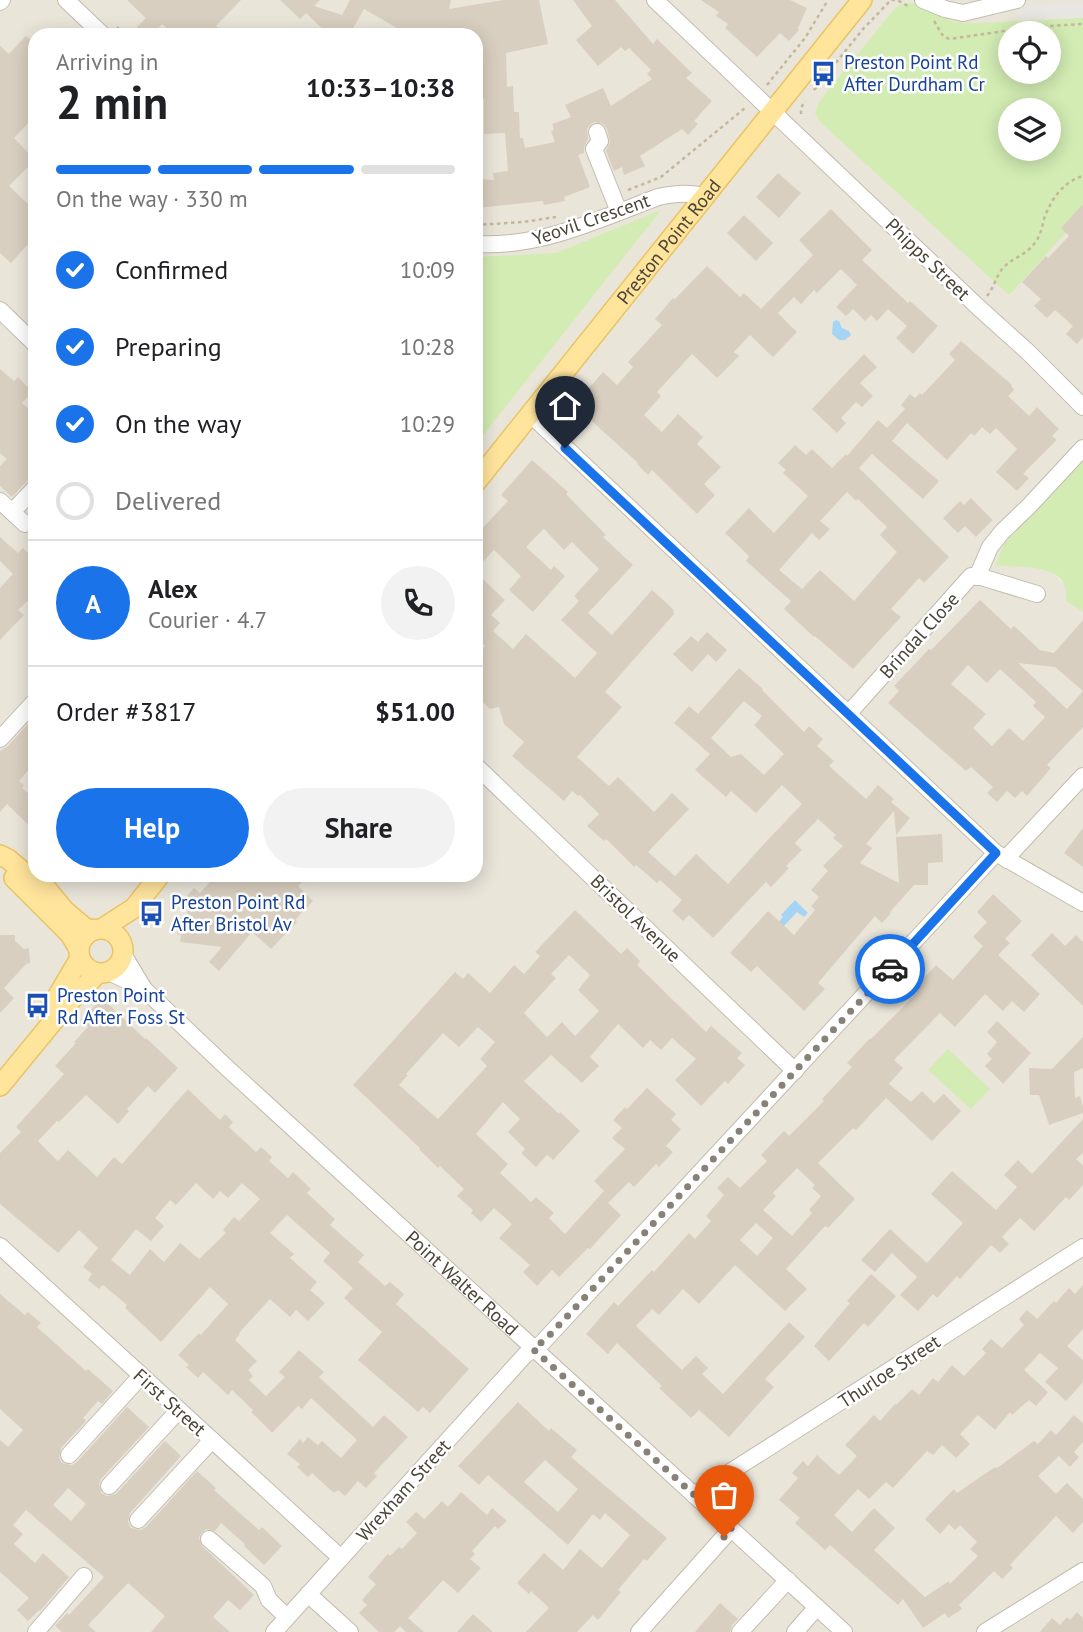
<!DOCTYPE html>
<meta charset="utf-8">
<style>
body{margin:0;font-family:"PT Sans",sans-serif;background:#f2f2f2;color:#202124;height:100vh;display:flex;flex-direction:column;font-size:26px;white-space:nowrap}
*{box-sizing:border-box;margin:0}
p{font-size:23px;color:#757577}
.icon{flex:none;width:38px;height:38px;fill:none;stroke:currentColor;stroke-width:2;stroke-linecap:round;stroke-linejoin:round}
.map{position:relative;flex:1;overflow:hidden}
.side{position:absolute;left:28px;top:28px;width:455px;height:854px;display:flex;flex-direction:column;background:#fff;border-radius:21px;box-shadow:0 4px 18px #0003}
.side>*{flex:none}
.controls{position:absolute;left:998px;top:21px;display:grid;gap:14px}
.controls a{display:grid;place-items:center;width:63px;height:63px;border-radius:50%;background:#fff;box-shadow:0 4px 18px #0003;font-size:35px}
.pin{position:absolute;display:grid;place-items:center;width:60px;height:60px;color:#fff;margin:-72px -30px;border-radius:50% 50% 50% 0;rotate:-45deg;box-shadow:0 0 7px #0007}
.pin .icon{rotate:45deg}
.courier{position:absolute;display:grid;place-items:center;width:70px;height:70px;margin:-35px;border:5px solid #1a73e8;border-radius:50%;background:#fff;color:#222;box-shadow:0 2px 9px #0007}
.head em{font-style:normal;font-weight:700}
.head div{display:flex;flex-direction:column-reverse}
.head{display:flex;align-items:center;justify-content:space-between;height:119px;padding:0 28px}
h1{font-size:46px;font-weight:700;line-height:52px}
.bar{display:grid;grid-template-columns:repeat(4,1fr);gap:10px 7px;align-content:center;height:84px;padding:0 28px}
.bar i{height:9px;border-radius:5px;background:#e0e0e0}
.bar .active{background:#1a73e8}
.bar p{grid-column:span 4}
.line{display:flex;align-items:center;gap:18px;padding:0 28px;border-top:2px solid #e0e0e0}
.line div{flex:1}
.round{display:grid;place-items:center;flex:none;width:74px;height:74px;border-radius:37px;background:#f2f2f2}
ol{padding:0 28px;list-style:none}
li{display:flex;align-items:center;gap:21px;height:77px}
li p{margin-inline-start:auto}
li .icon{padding:7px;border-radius:50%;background:#1a73e8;color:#fff;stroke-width:4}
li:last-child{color:#757577}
li i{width:38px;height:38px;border:4px solid #e0e0e0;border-radius:50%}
.button{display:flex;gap:14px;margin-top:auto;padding:14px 28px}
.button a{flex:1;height:80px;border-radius:42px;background:#1a73e8;color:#fff;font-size:28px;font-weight:700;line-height:80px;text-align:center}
.button a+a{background:#f2f2f2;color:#202124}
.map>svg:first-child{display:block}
</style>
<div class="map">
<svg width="1083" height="1632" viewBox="0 0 1083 1632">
<rect width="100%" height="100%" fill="#f6f3eb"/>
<path fill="#eae5d9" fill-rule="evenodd" d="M0,0H1083V461L1012,537L1083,600V1632H0ZM1010,33H1048V72H1010ZM35,35H476V875H35ZM1010,110H1048V149H1010Z"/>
<g fill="#d2ecb3" fill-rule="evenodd">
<path d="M905,3L914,4L954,22L978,23L1083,18V214L1009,295L820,122L815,113L819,102L895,8ZM1010,33H1048V72H1010ZM1010,110H1048V149H1010Z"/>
<polygon points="661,210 495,420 476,446 476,257 556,253"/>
<path d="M1083,461V612L1066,601C1066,597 1067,593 1066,589C1060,563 1015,567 995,566L1004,544Z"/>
<polygon points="948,1049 990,1089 971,1109 928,1070"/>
</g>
<polygon fill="#e8e6e3" points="1050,3 1083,3 1083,17 1020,19 1019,8"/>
<g fill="#a6d4f4">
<polygon points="836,320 839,321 842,328 849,331 851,335 845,340 839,340 832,334 833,322"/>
<polygon points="795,900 808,913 804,917 797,912 770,941 766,937 783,917 781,915"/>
</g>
<g fill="#d9cfc0" fill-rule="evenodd">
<polygon points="127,0 241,0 216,26 226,35 174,35 162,24 152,35 146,35 137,27 146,18"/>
<polygon points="280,0 320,0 314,6 342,15 350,0 451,0 449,9 503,0 539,0 548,44 506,53 507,87 513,86 514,112 519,112 520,138 523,138 525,148 555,142 551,131 554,130 552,124 571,117 565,105 603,88 611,106 652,79 647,74 651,70 629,48 625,51 621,47 598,66 576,40 592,26 573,0 615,0 653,44 657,39 692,73 686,78 712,101 694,121 698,124 688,135 682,129 640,156 645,166 624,175 622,167 614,171 606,151 610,142 607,129 603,124 594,122 590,125 587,129 588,139 584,147 584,153 578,155 590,187 564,197 565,201 544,205 543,201 476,208 476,179 494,180 493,173 508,171 505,133 484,134 484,99 476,100 476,35 393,35 397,28 364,9 349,35 329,35 306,13 300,19"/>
<polygon points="701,0 790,0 807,8 798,28 799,30 789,41 780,33 757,57 725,28 728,24 716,16 719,12"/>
<polygon points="26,36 35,44 35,116 14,138 35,160 9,186 29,205 27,208 35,215 35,249 29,243 11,263 0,253 0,46 9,54"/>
<polygon points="778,173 801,193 779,218 756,197"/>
<polygon points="1083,204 1083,337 1077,344 1066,334 1073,326 1055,310 1047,318 1034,306 1041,299 1022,282 1046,256 1048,258 1069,236 1061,228"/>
<polygon points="831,209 872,250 862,260 908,303 910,301 938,326 913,354 896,338 907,326 888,309 877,321 871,315 865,321 853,309 846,316 836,307 857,285 841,269 817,293 814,290 801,304 794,297 778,313 797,332 773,357 750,335 734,352 739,356 717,378 692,354 657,392 661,396 644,415 662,432 678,414 703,437 697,444 721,467 704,484 715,495 697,514 652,470 648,475 637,464 638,463 574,405 603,372 617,385 633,367 628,362 662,325 655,319 673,298 675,299 707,266 740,297 744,293 761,309 813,255 799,240"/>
<polygon points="744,215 773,243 756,261 727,233"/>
<path d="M961,341L1012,385L1011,386L1014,390L1008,396L1029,416L1037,407L1059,429L1052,436L1057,440L1023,474L1029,478L1017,491L996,472L1017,449L996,428L990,434L982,427L974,436L971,433L947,460L907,423L892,441L939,481L923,499L872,454L859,468L949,557L924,583L919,578L891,609L901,617L853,669L815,636L814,637L784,609L791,601L746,561L749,556L725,533L749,508L774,533L808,496L783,473L786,470L778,463L795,445L806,455L812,449L832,468L846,454L847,456L878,420L887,428L905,409L901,405L910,394L915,398L920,393L922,395L955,360L949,354ZM847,492L856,501L858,499L887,527L880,535L897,552L854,601L820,570L802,589L779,570L812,533L819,540L830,529L820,521Z"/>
<polygon points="864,354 877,367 860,383 873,396 862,407 856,402 841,418 846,423 837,433 812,409"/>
<polygon points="0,369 14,381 18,377 32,392 22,403 35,415 35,478 28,480 12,497 0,486 0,466 7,459 0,453"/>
<path d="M532,460L568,492L566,494L606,535L603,537L633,565L588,613L612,635L652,590L673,609L674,614L605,692L622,707L577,757L609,786L618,777L654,812L672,793L689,809L648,852L675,876L696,854L728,884L763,845L802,804L782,785L756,813L731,791L726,797L695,770L710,754L674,723L689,706L698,714L739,668L763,689L762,690L804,732L809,726L823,739L817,746L834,761L829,766L866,799L878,785L894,799L891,802L910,818L896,835L894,811L866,844L872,848L860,863L899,883L896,837L942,834L943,862L928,863V885H914L890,912L891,913L882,923L875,916L818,983L825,989L804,1011L757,966L751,972L730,953L768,911L794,935L815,910L811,906L819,897L811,890L828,871L823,866L843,846L833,838L836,835L818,819L795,843L802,850L786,866L789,868L771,887L766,882L713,938L689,915L683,921L672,911L682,900L660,880L657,883L636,865L634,867L606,839L604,841L587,826L599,814L580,795L578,796L572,791L564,801L512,756L524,742L504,724L499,707L490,709L476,696V657L485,646L476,638V573L505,600L491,615L500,623L493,631L513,649L526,634L575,678L597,653L561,620L579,601L574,596L599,569L572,542L564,550L544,529L526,547L551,570L554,566L565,576L533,612L509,590L521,576L494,550L476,569V535L508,501L501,495ZM744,701L762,716L754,725L784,754L764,775L741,754L731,757L711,738Z"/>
<polygon points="971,498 993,520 976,537 965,526 958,533 943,518 960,501 964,505"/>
<polygon points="0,537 18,553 23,548 35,560 35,594 18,610 24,615 0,640 0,588 13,574 0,561"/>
<path d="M980,600L1011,629L1014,626L1040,650L1054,653L1083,620V727L1047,765L1051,768L1027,796L1022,791L1015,798L1007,791L997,802L987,793L993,787L971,767L966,771L888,703L899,691L894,686L929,649L931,650ZM1018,663L1055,667L1083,691L1067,709ZM968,665L987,683L1000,669L1036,702L1033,706L1045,717L1023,741L1009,728L992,746L973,728L986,714L951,684Z"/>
<polygon points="707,632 727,650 716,662 708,654 692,672 673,654 691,636 698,642"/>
<polygon points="28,724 35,730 35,762 19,781 24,785 22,788 35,800 35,831 7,804 0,812 0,751 8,746"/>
<polygon points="1083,828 1083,867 1064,853"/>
<polygon points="216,875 309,875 298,886 313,901 295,920 297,922 271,949 252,932 219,971 209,962 222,947 180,942 181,935 177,934 179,921 186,922 189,904 184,899 194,888 200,893"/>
<path d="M993,894L1022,921L1005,939L1010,943L998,955L1040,994L1024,1012L1012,1001L1003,1011L985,994L955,1027L940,1013L894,1060L903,1068L889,1084L911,1102L922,1091L934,1103L944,1094L961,1111L932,1141L886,1098L856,1130L853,1128L818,1163L855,1199L828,1228L825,1226L786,1269L807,1289L785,1311L735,1265L699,1304L683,1289L659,1315L652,1309L636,1326L682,1370L696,1356L708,1368L702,1374L723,1394L789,1322L805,1337L765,1379L774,1387L729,1437L699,1410L691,1418L659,1388L662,1386L617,1343L608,1354L586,1334L614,1302L618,1306L652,1270L654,1272L689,1233L695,1239L711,1221L706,1216L724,1195L717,1188L728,1177L740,1188L767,1161L761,1155L784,1131L789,1136L824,1101L822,1099L852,1067L847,1063L870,1038L871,1039L917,993L914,989L936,965L953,980L983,946L973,937L987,922L977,912ZM797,1168L815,1185L812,1188L821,1196L809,1210L812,1213L792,1236L763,1210L776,1196L773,1193ZM756,1223L773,1238L757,1256L740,1240Z"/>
<path d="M575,910L621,954L627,948L640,961L637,965L706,1032L711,1026L742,1053L737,1058L745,1065L728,1084L725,1081L701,1106L675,1080L696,1059L672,1038L661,1050L650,1040L643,1048L618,1024L590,1057L599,1066L582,1083L551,1055L524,1081L559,1114L560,1112L580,1131L553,1160L547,1155L536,1167L521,1153L525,1149L508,1132L520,1119L503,1102L476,1134L508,1164L500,1173L531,1202L536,1197L554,1213L549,1218L565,1234L604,1191L594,1181L625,1149L612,1138L622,1128L613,1120L625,1107L627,1109L647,1088L676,1114L671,1120L681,1129L666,1146L673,1152L659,1167L656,1164L634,1187L629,1182L608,1203L621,1215L590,1249L588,1248L559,1277L552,1270L537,1286L523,1272L530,1265L499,1238L512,1224L494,1208L481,1222L471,1213L473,1210L457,1196L464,1189L440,1166L438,1168L419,1149L420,1148L353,1085L455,972L463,979L468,973L490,993L514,965L524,974L540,956L535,952ZM569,955L590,975L578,990L599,1011L575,1036L562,1022L547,1037L524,1013L556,978L551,974ZM478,1027L495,1042L480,1059L487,1066L438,1119L399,1085L408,1075L406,1074L443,1033L459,1047Z"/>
<polygon points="1052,933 1065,946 1076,935 1083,942 1083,1006 1031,955"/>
<polygon points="0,935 15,935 15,941 24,949 29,948 30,963 26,964 4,988 14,998 0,1013"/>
<path d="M102,998L145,1039L146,1038L178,1068L155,1093L148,1086L127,1109L129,1111L118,1124L86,1095L59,1122L57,1121L38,1141L58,1161L68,1150L97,1177L114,1157L122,1164L188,1089L220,1120L225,1114L233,1122L229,1127L256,1152L261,1147L272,1157L269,1161L288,1178L293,1172L311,1189L307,1193L335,1219L330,1225L364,1255L358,1262L385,1286L390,1282L404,1294L396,1304L469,1369L430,1413L423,1407L418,1412L358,1360L382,1332L344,1298L353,1288L323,1261L330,1253L287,1215L270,1233L294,1254L290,1258L317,1282L310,1290L325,1303L308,1321L296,1310L290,1317L270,1299L239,1333L240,1334L235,1340L257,1361L248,1370L253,1376L249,1380L266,1396L285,1377L279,1372L299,1350L324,1372L319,1377L373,1427L384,1415L408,1437L374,1473L377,1476L366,1488L358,1481L345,1496L338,1490L334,1493L312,1473L308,1477L297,1467L300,1464L287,1454L300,1439L303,1443L308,1437L318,1445L322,1441L341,1458L357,1440L311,1398L302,1409L298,1406L272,1433L251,1412L253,1410L232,1390L228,1395L203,1372L198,1378L186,1367L189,1365L178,1355L199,1333L201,1335L228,1304L210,1287L161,1342L125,1308L127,1305L103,1285L99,1289L88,1280L92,1274L83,1267L98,1248L79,1230L58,1253L0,1204V1153L21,1132L16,1127L64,1074L55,1066L76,1043L74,1042L88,1027L81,1020ZM196,1183L213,1199L220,1191L228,1198L242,1183L260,1199L239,1221L234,1217L223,1230L226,1233L199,1259L180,1243L164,1262L150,1249L130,1275L111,1260L136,1229L151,1241L164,1226L155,1218L170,1200L176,1205Z"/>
<polygon points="997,1021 1031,1053 1003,1084 985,1066 992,1059 987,1054 997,1042 987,1032"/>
<polygon points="1083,1037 1083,1068 1074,1072 1075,1098 1080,1096 1083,1107 1083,1113 1049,1125 1039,1095 1030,1095 1029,1068 1052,1069"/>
<polygon points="1083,1119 1083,1153 1076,1159 1083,1165 1083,1185 1069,1200 1066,1197 1034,1231 1020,1218 1002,1237 1009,1244 1000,1253 991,1245 960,1279 957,1276 937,1298 933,1294 918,1311 900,1295 917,1277 892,1253 875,1272 861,1260 890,1229 927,1263 963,1223 931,1194 952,1171 996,1210 1017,1187 1004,1175 1018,1160 1032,1174"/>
<polygon points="871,1274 896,1296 868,1327 864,1323 829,1361 814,1346 850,1303 847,1301"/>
<polygon points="1083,1285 1083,1329 1067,1346 1083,1360 1083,1382 1066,1401 1045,1382 1058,1368 1040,1353 1024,1370 1048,1392 1036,1406 1029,1400 1012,1415 1010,1412 995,1430 978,1415 960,1434 970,1444 956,1458 942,1445 933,1455 927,1451 893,1488 886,1482 869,1499 858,1489 834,1515 852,1532 874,1508 895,1528 874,1550 925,1597 949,1581 950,1584 978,1556 970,1549 977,1542 960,1525 955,1530 949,1524 940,1534 925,1519 954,1489 957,1493 995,1467 997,1468 1034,1441 1038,1444 1051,1430 1056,1435 1074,1415 1083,1423 1083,1442 1074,1452 1079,1457 1070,1467 1059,1456 1038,1476 1056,1494 1067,1483 1083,1499 1083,1522 1073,1533 1056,1516 1010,1565 1013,1568 1002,1579 994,1571 959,1605 962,1609 948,1618 945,1613 923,1628 903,1599 898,1605 830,1545 825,1550 795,1523 800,1518 779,1500 798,1478 792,1473 803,1461 808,1466 817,1455 839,1475 857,1456 845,1445 874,1415 880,1421 895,1404 896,1405 912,1389 919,1395 933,1378 938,1382 952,1365 964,1376 986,1353 982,1349 991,1339 1002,1348 1024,1325 1019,1319 1027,1310 1037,1319 1054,1301 1056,1303 1069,1288 1075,1294"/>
<path d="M0,1294L25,1315L28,1312L41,1323L37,1327L86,1371L88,1369L113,1391L102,1404L98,1401L83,1418L86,1421L61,1448L59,1458L62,1463L72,1465L77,1462L127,1407L149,1427L101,1479L99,1484L101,1493L107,1496L116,1494L165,1441L181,1456L130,1513L128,1522L131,1528L140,1530L146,1527L197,1471L216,1488L214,1490L259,1530L262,1527L282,1546L264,1565L244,1546L245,1544L221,1523L215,1531L206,1529L201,1533L199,1538L202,1546L254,1595L240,1610L228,1600L213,1617L230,1632H151L165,1616L128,1583L88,1625L96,1632H62L55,1626L67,1613L69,1615L104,1577L26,1510L13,1525L23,1534L14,1544L35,1563L43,1553L69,1577L40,1611L39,1610L28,1621L17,1610L29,1598L0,1572V1440L8,1447L23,1430L0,1409ZM68,1488L86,1504L71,1521L53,1505Z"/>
<path d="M518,1402L549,1431L551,1428L577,1450L571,1457L667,1538L647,1561L644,1559L618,1590L621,1592L598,1620L593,1615L577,1632H526L549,1608L531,1591L529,1594L517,1583L544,1553L563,1570L580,1549L602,1568L630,1535L605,1513L600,1520L593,1514L568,1545L488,1475L479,1485L458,1466ZM545,1460L578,1489L558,1512L524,1482Z"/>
<polygon points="461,1492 487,1515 492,1508 507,1521 498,1529 495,1526 472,1551 475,1554 470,1559 481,1568 458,1593 443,1580 408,1618 424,1632 406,1632 400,1626 394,1632 379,1632 359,1613 367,1605 362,1600 376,1584 368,1577 388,1554 390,1556 399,1547 402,1549 417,1533 406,1522 416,1512 424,1519 442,1501 448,1507"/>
<polygon points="720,1603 738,1619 732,1625 730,1632 695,1632"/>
<polygon points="1077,1612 1083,1618 1083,1632 1040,1632 1052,1618 1060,1625 1067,1617 1070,1620"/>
<polygon points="473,1614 493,1632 457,1632"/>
</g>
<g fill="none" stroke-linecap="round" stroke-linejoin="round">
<defs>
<g id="minor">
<polyline points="66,0 103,35"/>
<polyline points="655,0 978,307 1028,352 1083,407"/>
<polyline points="923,0 945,9 963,13 1017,0"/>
<polyline points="0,2 2,0"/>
<polyline points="597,132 600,141 594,149 619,212"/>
<path d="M476,244C540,248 600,219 658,197C675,193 689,192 705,196"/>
<polyline points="0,310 35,344"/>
<polyline points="531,415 996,853 1083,903"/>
<polyline points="0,501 25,524"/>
<polyline points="12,512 35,488"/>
<polyline points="977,577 990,547 1002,532 1030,505 1083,448"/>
<polyline points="849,713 971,576 981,577 1037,594"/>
<polyline points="0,739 35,701"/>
<polyline points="476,766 795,1071"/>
<polyline points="1007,860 1011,853 1083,776"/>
<path id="s1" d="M123,954L144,989L225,1066L844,1632"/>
<polyline points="109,972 144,989"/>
<polyline points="0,1246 341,1558"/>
<polyline points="69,1455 141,1376"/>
<polyline points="109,1486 179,1410"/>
<polyline points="694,1495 1083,1247"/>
<polyline points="138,1520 212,1440"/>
<polyline points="209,1539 263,1586 269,1600 287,1617"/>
<polyline points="308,1594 350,1632"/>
<polyline points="36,1632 84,1576"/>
<polyline points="274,1632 525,1355 542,1343 996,853"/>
<polyline points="639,1632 731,1529"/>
<polyline points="740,1632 788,1580"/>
<polyline points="795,1632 817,1607"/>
<polyline points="985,1632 1083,1571"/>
</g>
<g id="major">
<path id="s2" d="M476,482L862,0"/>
<polyline points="0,855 8,859 31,878 46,888 65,911 85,928 93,930"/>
<polyline points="14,878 70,934 79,949"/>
<polyline points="103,928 134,908 160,875"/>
<circle cx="101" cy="951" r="22"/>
<polyline points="50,1009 80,958"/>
<polyline points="0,1086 69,1002 98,973"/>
</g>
</defs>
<use href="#minor" stroke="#c3bbad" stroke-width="18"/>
<use href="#major" stroke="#eac365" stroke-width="22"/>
<g stroke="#c5b79d" stroke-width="2.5" stroke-dasharray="3.5 3.5" stroke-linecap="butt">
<path d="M934,21C940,29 940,37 950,39L1031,27L1083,24"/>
<polyline points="117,27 124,35"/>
<polyline points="767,85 805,38 828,0"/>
<polyline points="814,90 863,29 891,0 897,0 908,6"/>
<polyline points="801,114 801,108 805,101"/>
<polyline points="628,190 661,177 745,108"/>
<polyline points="476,225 523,222 556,217"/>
<path d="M987,296C994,288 996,276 1003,268C1012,258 1026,255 1034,244C1040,237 1042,228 1044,219C1051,199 1063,182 1083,176"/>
</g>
<use href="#minor" stroke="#fff" stroke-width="16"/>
<use href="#major" stroke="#ffe49c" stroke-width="19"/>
</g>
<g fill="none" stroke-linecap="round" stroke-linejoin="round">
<polyline stroke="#878177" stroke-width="7" stroke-dasharray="0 12.6" points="724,1537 732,1529 533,1349 546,1339 890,969"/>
<polyline stroke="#1a73e8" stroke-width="9" points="565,448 996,853 890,969"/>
</g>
<defs>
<symbol id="bus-bare" viewBox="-9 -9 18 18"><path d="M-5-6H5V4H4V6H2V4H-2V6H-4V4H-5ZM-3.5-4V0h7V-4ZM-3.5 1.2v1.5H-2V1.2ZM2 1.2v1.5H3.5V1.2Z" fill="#1a4fb4" stroke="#fff" stroke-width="2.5" paint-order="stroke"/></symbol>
</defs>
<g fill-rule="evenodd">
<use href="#bus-bare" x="806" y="56" width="35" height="35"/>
<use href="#bus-bare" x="134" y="896" width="35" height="35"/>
<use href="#bus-bare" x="20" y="988" width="35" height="35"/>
</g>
<g text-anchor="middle" stroke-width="5" stroke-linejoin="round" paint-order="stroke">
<g font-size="19" fill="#164399" stroke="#fff" text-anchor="start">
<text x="844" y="69">Preston Point Rd<tspan x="844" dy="22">After Durdham Cr</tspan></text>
<text x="171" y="909">Preston Point Rd<tspan x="171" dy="22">After Bristol Av</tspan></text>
<text x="57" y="1002">Preston Point<tspan x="57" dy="22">Rd After Foss St</tspan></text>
</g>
<g font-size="19" fill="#4b4438" stroke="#fff">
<text transform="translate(591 219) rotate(-19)" y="7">Yeovil Crescent</text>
<text dy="7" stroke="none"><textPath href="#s2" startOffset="308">Preston Point Road</textPath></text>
<text transform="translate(928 259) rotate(44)" y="7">Phipps Street</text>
<text transform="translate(919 635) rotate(-48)" y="7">Brindal Close</text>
<text transform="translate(636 918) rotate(44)" y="7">Bristol Avenue</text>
<text dy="7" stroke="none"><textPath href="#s1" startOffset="474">Point Walter Road</textPath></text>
<text transform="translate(889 1371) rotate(-33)" y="7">Thurloe Street</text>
<text transform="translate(170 1402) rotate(42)" y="7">First Street</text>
<text transform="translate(403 1490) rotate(-48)" y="7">Wrexham Street</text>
</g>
</g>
</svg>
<div class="controls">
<a><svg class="icon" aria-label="locate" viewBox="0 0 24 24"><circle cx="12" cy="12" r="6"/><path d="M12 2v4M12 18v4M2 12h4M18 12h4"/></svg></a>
<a><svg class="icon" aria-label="layers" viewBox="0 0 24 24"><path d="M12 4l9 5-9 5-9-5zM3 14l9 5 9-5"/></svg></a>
</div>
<div class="pin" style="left:724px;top:1537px;background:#ea580c"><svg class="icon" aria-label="bag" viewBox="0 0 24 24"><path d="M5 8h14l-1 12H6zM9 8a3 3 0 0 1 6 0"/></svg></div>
<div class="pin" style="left:565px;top:448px;background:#1f2937"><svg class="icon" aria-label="home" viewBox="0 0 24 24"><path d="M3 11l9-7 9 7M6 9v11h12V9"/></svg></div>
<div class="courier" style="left:890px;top:969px"><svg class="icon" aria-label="car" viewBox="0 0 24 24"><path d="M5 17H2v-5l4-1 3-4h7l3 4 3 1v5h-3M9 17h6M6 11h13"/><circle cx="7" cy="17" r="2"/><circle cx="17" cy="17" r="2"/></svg></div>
<section class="side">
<div class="head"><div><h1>2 min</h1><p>Arriving in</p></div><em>10:33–10:38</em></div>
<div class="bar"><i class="active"></i><i class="active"></i><i class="active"></i><i></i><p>On the way · 330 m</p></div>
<ol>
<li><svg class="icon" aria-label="check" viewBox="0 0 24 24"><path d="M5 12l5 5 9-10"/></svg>Confirmed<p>10:09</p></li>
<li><svg class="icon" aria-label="check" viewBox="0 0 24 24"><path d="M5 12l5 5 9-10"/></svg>Preparing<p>10:28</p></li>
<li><svg class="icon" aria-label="check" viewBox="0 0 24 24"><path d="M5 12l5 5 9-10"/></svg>On the way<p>10:29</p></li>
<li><i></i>Delivered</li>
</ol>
<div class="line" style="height:126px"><b class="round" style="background:#1a73e8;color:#fff">A</b><div><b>Alex</b><p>Courier · 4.7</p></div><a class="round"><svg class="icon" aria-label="phone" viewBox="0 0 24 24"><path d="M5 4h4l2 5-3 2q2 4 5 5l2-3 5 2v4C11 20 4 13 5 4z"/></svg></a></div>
<div class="line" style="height:91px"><div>Order #3817</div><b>$51.00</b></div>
<div class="button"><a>Help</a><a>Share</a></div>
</section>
</div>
